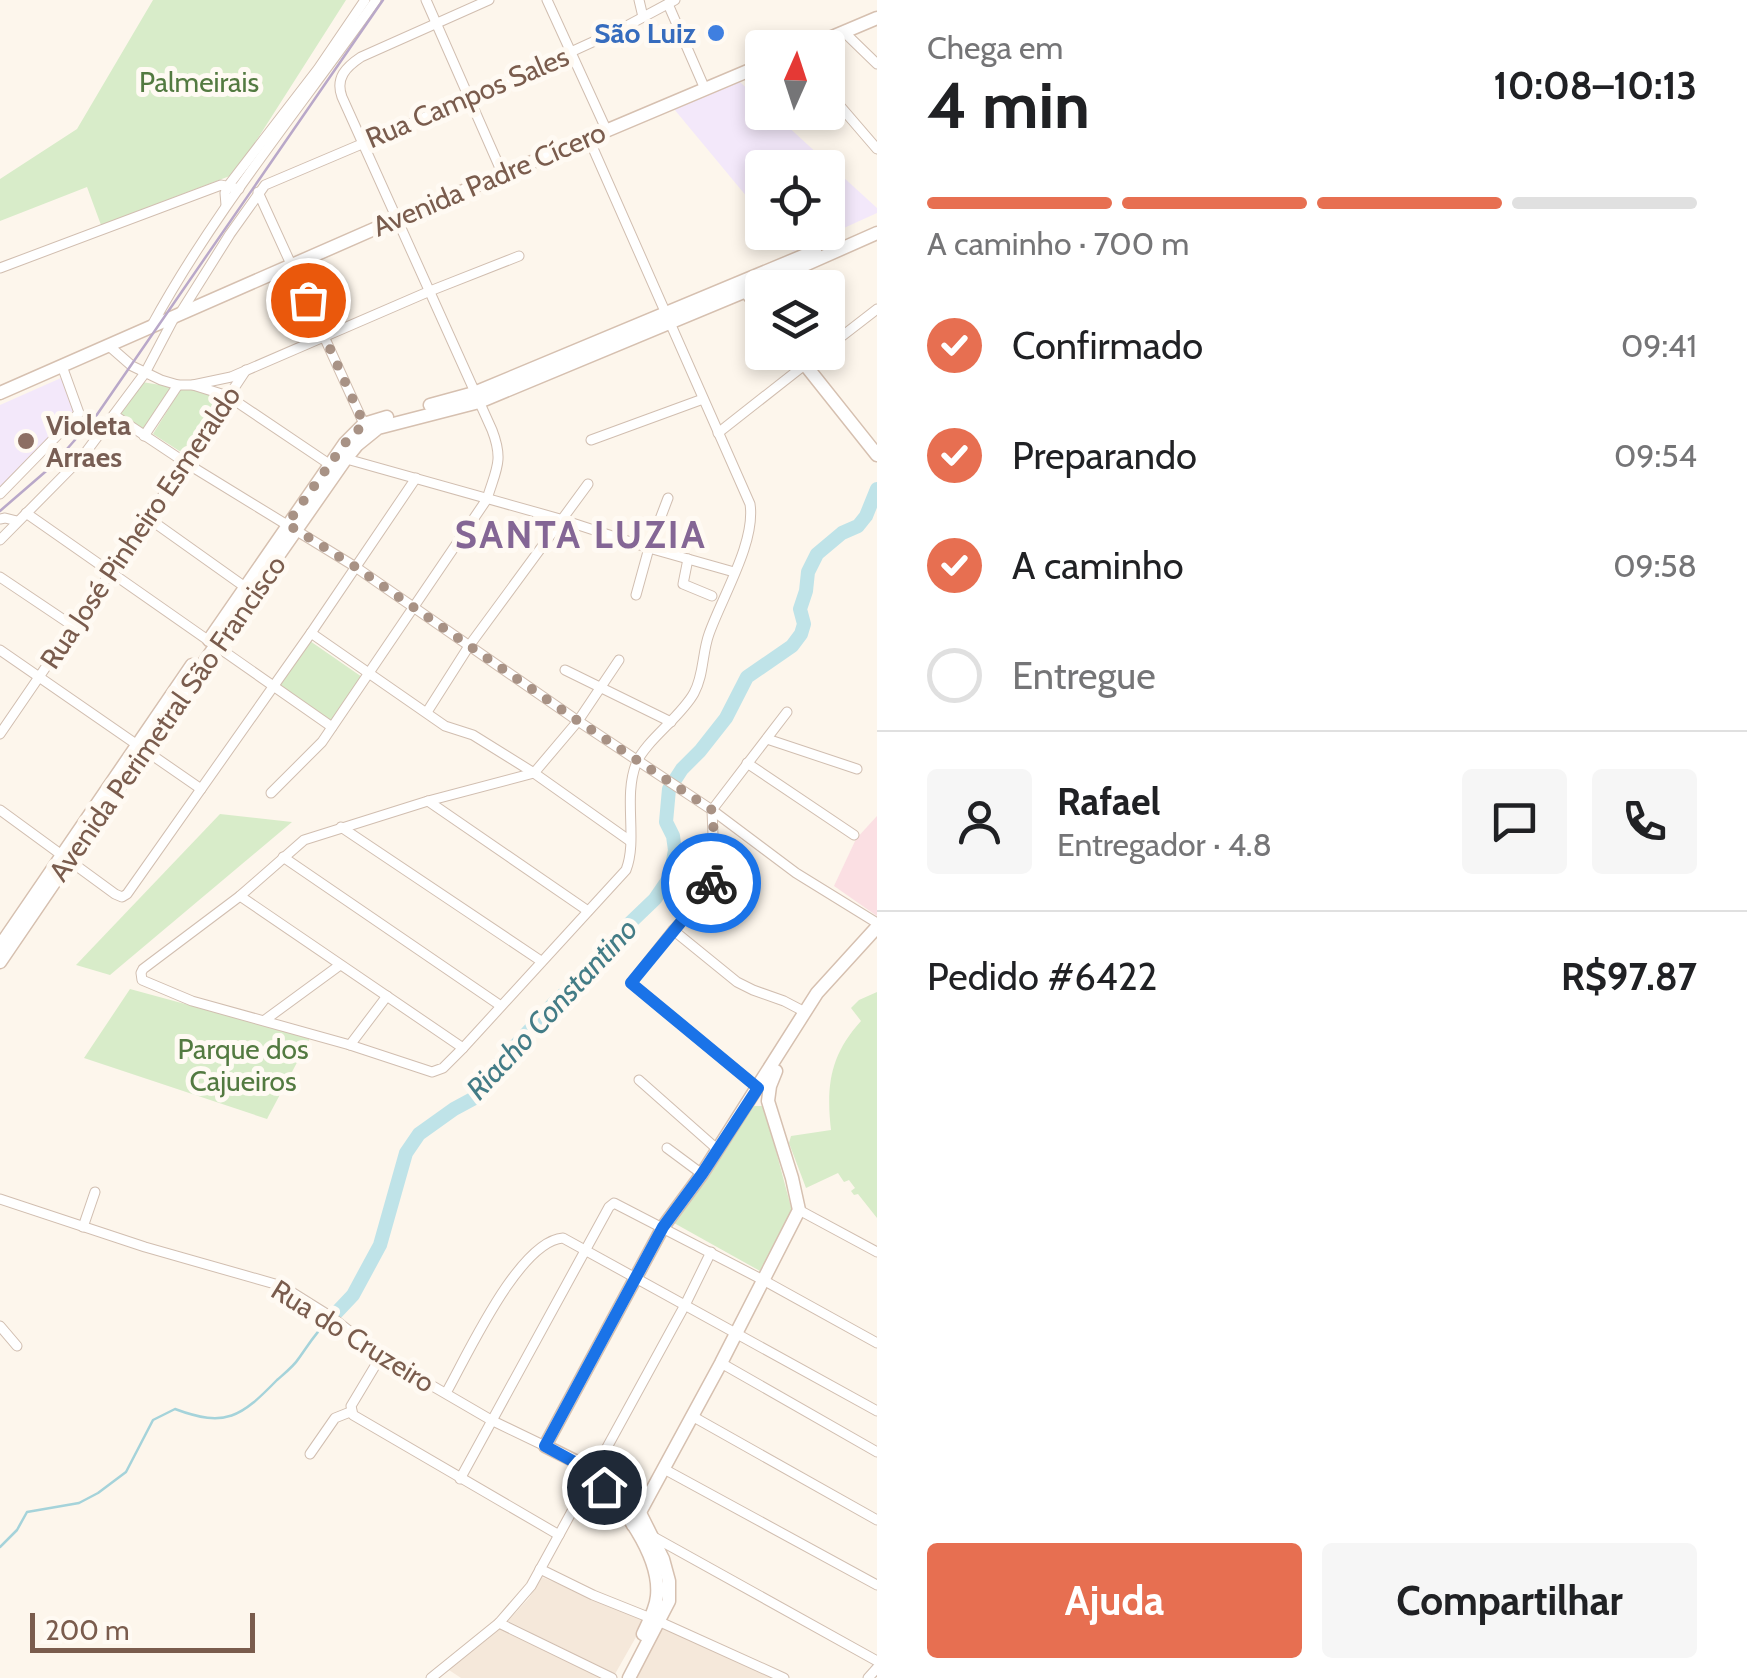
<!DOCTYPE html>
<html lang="pt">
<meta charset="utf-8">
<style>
body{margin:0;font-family:Cabin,sans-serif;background:#f6f6f6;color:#202124;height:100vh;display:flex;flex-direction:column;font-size:38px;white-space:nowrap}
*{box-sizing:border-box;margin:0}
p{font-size:32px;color:#757577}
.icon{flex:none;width:55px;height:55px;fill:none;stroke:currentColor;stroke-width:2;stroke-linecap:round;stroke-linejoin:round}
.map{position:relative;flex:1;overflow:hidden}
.side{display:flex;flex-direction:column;background:#fff;width:870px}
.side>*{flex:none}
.needle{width:65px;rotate:3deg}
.buttons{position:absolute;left:745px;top:30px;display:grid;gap:20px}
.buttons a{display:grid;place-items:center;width:100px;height:100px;border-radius:10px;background:#fff;box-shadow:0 5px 15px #0003;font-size:50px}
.scale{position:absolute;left:30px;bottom:25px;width:225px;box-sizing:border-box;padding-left:10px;border:5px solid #7a5c4d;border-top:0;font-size:28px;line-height:35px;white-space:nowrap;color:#7a5c4d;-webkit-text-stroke:8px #fffaf3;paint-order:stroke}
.pin{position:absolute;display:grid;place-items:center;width:85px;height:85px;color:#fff;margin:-42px;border:5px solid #fff;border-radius:50%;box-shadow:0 2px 10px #0007}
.courier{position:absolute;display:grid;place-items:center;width:100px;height:100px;margin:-50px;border:8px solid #1a73e8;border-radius:50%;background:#fff;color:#222;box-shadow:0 2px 12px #0007}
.head em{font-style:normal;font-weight:700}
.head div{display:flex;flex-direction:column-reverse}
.head{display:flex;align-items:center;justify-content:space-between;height:170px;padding:0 50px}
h1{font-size:65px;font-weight:700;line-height:75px}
.bar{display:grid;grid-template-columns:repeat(4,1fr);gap:15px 10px;align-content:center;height:120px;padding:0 50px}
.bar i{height:12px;border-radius:8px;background:#e0e0e0}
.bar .selected{background:#e76f51}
.bar p{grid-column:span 4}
.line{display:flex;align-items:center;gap:25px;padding:0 50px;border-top:2px solid #e0e0e0}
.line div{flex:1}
.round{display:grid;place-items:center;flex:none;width:105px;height:105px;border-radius:10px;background:#f6f6f6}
ol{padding:0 50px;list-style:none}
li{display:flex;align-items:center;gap:30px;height:110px}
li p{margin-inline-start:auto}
li .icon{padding:10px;border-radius:50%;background:#e76f51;color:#fff;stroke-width:4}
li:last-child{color:#757577}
li i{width:55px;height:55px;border:5px solid #e0e0e0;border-radius:50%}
.button{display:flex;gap:20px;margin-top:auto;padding:20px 50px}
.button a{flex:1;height:115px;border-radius:10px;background:#e76f51;color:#fff;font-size:40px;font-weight:700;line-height:115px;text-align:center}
.button a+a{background:#f6f6f6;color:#202124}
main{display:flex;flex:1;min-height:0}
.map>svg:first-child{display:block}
</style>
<main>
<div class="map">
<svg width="877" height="1678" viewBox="0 0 877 1678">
<rect width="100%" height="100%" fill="#fdf6ec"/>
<g fill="#f5e8da">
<polygon points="542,1577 645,1621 615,1674 508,1621 529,1598"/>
<polygon points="660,1625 774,1678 635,1678"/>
<polygon points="500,1629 601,1678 461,1678 449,1670"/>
</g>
<g fill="#f3e8fa">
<polygon points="740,82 762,103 762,112 773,113 877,208 877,213 793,251 777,233 828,232 828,168 762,168 762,215 674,109"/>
<polygon points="61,378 79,411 0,491 0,405"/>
</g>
<polygon fill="#fbdfe3" points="877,816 877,916 834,886 856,839"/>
<g fill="#d8ecc9">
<polygon points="153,0 346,0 235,174 101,225 87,187 0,221 0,179 77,129"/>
<polygon points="142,382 173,387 142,430 120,415"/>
<polygon points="182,387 223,399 184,454 153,434"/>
<polygon points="310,641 362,677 331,721 279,686"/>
<polygon points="220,814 292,822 110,975 76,965"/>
<polygon points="130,989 310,1038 267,1119 84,1058"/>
<path d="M877,992V1218L858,1194L854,1195L851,1191L855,1188L849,1180L844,1182L838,1173L806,1188L789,1143L791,1136L831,1130C826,1086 830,1055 861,1021L851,1008L859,1000Z"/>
<polygon points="754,1106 764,1106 792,1211 760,1271 674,1223"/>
</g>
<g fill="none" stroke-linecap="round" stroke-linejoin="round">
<path stroke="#a5d3da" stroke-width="2.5" d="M0,1547L17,1530L27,1512L79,1503L98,1493L126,1472L153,1420L175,1409C226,1428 241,1417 277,1380C285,1373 294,1366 299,1358C309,1344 316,1332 328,1321"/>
<polyline stroke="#bfe3e8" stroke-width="14" points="336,1313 353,1295 380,1245 406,1153 419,1134 454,1109 480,1095 498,1065 554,1003 605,957 631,922 655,899 670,877 675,850 673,836 666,822 669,789 682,769 700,751 726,718 747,677 792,646 801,634 804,624 800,609 806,591 808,572 817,554 842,533 858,526 866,516 877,489"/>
<defs>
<g id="street">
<polyline points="426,0 503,175"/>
<polyline points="547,0 606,129"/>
<polyline points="639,0 643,17"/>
<polyline points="668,4 705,89"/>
<polyline points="844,32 877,64"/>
<polyline points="828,92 877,149"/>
<path d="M588,137L750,504C756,542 722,597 709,634C702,653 704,675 694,693C681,717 645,741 636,764C623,798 638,839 626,870L463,1048L443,1068L432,1072L350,1045L192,1001L142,980L141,973L143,969L240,896L304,840L428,801L534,773L578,721L619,660"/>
<polyline points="258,192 364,424"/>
<polyline points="226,205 225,193 228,186 318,69 365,0"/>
<polyline points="0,268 221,185 239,189"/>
<polyline points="181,312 230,234 265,185 468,99 621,29 675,0"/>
<path d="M151,327C214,211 300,108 376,0"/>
<polyline points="108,345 132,366 161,380 178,385 193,385 228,396 329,464"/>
<polyline points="828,347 877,309"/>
<polyline points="193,385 231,377 430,291 519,256"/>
<polyline points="114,415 186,463 354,566 578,721 712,810 796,873 877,923"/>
<polyline points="718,433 821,352"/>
<polyline points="144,436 178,385"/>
<polyline points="591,440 703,399"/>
<polyline points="343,458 560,519 649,548 734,572"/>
<polyline points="0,494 79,413 62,366"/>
<polyline points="26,513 332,727"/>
<polyline points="148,518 245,587"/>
<polyline points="0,519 5,518 17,521"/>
<polyline points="0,540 83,456 145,373 174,318"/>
<polyline points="688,559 683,584 712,596"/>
<polyline points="0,577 73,626"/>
<polyline points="636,595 649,548 668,498"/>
<polyline points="311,633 445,726 473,735 534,773 630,841"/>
<polyline points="0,650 201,789"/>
<polyline points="565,670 671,722"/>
<polyline points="427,712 469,646 588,484"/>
<polyline points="0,734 148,518 246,370"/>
<polyline points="767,739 857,769"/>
<polyline points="747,763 854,835"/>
<path d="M271,793L322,742L487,499C496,469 504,461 492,430L342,97C335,78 346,67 361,57L489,0"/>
<polyline points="428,801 588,911"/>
<polyline points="0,810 115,894 122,897 127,894 311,633 416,478"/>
<polyline points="341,827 541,961"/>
<polyline points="283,857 501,1006"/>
<polyline points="240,896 463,1048"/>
<polyline points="673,930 737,982 753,990 784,1001 805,1012"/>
<polyline points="265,1020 340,965"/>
<polyline points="350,1045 387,996"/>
<polyline points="639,1080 717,1149"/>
<polyline points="758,1088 631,983 673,930 708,893 711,882 713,835 712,810 787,712"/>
<polyline points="667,1148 702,1174"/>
<polyline points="0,1199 145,1247 282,1286 333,1318 381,1356 491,1420 545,1446"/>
<polyline points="799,1210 877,1252"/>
<polyline points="83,1227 95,1192"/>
<polyline points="0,1326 17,1346"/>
<polyline points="381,1356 351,1406 353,1415 559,1535"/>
<polyline points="721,1363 877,1452"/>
<path d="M446,1393C467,1356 519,1241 563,1238L877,1411"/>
<polyline points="692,1416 877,1520"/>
<polyline points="310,1454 335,1418 350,1412"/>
<polyline points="664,1469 877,1585"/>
<polyline points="460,1479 609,1207 614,1203 763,1280 877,1343"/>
<polyline points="652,1536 877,1661"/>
<polyline points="540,1569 593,1595 658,1621 784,1678"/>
<polyline points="499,1623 612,1678"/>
<polyline points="431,1678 499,1623 531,1586 685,1305 711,1252"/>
<polyline points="868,1678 877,1668"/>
</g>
<g id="secondary">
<polyline points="806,48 877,18"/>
<polyline points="741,285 762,312"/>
<polyline points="795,352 877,455"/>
<polyline points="0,393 397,219 762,65"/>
<polyline points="430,405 474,393 815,251"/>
<polyline points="209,640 345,443 364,424 387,417"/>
<polyline points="0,946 192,665"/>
<polyline points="0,962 216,645 345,460 357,445 378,428 479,402 746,291 877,233"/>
<path d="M593,1477C621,1503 661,1555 657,1596C656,1609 648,1623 643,1634"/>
<polyline points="633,1525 721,1363 799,1210 792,1178 768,1101 770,1086 776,1071"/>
<polyline points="629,1678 669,1601 669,1581 663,1559 640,1513 622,1490 595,1471 545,1446 663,1227 702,1174 817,993 877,927"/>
</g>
</defs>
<use href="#street" stroke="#d1beb0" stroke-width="11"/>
<use href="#secondary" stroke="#d6c0b0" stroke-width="15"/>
<use href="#street" stroke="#fff" stroke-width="9"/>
<use href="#secondary" stroke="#fff" stroke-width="12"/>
<polyline stroke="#b9a8c9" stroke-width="2.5" points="0,511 52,466 96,416 383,0"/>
</g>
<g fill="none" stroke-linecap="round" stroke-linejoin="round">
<polyline stroke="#a89285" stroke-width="10" stroke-dasharray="0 18" points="308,300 364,424 345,443 287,524 354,566 578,721 712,810 714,836 711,883"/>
<polyline stroke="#1a73e8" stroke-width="12" points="604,1487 580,1465 545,1446 663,1227 702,1174 758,1088 631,983 690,911 708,893 711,883"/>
</g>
<circle fill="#3f7fe0" stroke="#fffaf3" stroke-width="4" cx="716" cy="33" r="10"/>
<circle fill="#8d6e63" stroke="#fffaf3" stroke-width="4" cx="26" cy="441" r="10"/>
<g text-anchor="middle" stroke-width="10" stroke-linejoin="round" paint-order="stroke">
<g font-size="28" font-weight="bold" fill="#366cbe" stroke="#fffaf3" text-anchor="end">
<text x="696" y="43">São Luiz</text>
</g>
<g font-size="28" fill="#537a41" stroke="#fffaf3">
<text x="199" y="92">Palmeirais</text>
<text x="243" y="1059">Parque dos<tspan x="243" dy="32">Cajueiros</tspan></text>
</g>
<g font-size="28" fill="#7a5c4d" stroke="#fffaf3">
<text transform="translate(467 97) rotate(-23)" y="10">Rua Campos Sales</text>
<text transform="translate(489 179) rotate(-23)" y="10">Avenida Padre Cícero</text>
<text transform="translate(140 527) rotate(-56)" y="10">Rua José Pinheiro Esmeraldo</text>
<text transform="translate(167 718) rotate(-55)" y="10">Avenida Perimetral São Francisco</text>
<text transform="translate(353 1336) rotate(32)" y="10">Rua do Cruzeiro</text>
</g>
<g font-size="28" font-weight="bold" fill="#785e54" stroke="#fffaf3" text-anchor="start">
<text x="46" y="435">Violeta<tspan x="46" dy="32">Arraes</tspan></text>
</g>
<g font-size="30" font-style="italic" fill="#437c86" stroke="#fffaf3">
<text transform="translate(552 1009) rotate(-47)" y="10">Riacho Constantino</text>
</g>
<g font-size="38" font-weight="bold" letter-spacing="2.5" fill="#846695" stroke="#fffaf3">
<text x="581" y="548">SANTA LUZIA</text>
</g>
</g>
</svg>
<div class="buttons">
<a><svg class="needle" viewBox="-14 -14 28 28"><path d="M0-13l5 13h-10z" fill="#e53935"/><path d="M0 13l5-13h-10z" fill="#757577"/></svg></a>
<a><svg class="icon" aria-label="locate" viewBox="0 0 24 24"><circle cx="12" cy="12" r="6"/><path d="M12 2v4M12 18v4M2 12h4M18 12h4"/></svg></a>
<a><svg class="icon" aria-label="layers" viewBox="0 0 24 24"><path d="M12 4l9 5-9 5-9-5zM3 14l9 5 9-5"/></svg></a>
</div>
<div class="scale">200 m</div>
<div class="pin" style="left:308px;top:300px;background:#ea580c"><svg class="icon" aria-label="bag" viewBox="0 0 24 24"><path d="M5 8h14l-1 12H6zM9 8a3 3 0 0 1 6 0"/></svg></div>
<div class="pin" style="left:604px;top:1487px;background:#1f2937"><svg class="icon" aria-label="home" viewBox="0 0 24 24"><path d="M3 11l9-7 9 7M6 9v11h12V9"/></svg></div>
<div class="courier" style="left:711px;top:883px"><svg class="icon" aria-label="bike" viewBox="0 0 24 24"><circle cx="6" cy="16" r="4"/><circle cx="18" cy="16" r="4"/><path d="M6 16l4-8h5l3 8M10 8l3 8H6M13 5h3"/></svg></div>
</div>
<section class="side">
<div class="head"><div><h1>4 min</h1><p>Chega em</p></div><em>10:08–10:13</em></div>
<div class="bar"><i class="selected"></i><i class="selected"></i><i class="selected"></i><i></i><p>A caminho · 700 m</p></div>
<ol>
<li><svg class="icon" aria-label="check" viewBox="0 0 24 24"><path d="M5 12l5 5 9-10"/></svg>Confirmado<p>09:41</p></li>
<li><svg class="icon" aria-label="check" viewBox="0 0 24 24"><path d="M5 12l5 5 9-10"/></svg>Preparando<p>09:54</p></li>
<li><svg class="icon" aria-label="check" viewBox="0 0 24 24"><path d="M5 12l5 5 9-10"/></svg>A caminho<p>09:58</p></li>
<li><i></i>Entregue</li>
</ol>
<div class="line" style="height:180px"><a class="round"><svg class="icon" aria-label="person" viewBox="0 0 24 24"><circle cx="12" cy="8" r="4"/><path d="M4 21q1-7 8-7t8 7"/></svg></a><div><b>Rafael</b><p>Entregador · 4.8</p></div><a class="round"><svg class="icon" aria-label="chat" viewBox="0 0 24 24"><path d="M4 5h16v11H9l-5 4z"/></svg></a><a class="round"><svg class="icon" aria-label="phone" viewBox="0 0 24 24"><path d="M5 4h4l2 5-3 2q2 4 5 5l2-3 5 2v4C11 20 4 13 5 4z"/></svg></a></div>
<div class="line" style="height:130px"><div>Pedido #6422</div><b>R$97.87</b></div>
<div class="button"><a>Ajuda</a><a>Compartilhar</a></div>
</section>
</main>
